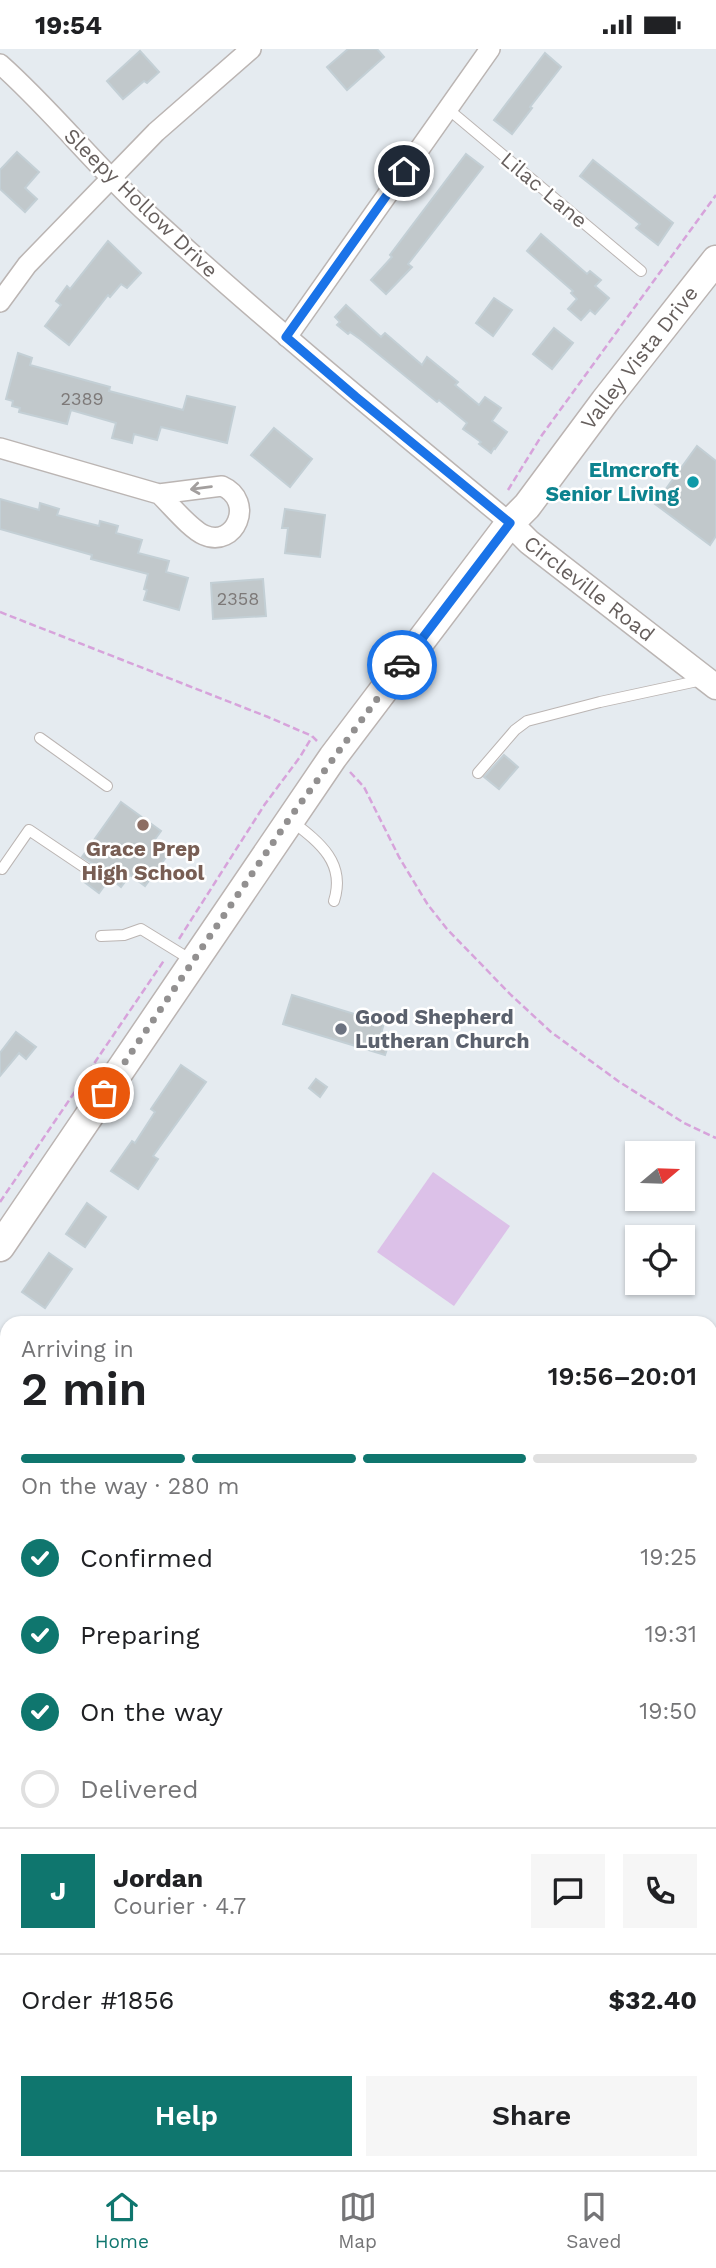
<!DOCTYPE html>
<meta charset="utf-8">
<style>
body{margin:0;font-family:"Work Sans",sans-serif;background:#f6f6f6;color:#202124;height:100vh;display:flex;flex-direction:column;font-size:26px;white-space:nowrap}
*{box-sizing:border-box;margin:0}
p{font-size:23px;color:#757577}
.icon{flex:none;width:38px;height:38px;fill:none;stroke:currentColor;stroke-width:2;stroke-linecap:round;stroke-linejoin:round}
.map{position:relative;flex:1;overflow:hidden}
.details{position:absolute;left:0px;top:1267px;width:718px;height:854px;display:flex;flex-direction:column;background:#fff;border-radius:21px 21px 0 0;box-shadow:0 2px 5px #0004}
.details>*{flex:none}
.needle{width:46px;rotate:71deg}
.buttons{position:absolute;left:625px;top:1092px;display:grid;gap:14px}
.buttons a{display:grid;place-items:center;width:70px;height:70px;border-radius:0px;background:#fff;box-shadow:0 2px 5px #0004;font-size:35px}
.pin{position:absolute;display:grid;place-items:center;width:60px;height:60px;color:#fff;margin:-30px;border:4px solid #fff;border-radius:50%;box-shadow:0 2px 7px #0007}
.courier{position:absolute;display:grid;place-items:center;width:70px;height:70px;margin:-35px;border:5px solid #1a73e8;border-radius:50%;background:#fff;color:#222;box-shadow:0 2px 9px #0007}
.overview em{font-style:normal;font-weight:600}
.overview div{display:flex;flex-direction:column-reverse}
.overview{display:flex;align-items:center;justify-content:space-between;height:119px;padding:0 21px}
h1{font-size:46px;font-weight:600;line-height:52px}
.bar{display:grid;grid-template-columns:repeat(4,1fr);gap:10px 7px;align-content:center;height:84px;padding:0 21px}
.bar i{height:9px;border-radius:5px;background:#e0e0e0}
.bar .on{background:#0f766e}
.bar p{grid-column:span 4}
.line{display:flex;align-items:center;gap:18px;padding:0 21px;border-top:2px solid #e0e0e0}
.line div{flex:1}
.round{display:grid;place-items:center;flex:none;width:74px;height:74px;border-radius:0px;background:#f6f6f6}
ol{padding:0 21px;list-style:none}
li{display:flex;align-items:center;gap:21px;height:77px}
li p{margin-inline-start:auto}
li .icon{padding:7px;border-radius:50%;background:#0f766e;color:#fff;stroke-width:4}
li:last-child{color:#757577}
li i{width:38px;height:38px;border:4px solid #e0e0e0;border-radius:50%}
.button{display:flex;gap:14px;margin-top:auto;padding:14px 21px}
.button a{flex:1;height:80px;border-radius:0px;background:#0f766e;color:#fff;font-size:28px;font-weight:600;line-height:80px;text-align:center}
.button a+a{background:#f6f6f6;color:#202124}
.status{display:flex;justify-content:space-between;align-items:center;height:49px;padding:0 35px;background:#fff;direction:ltr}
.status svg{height:19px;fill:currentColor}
.menu{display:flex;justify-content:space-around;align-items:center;height:98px;border-top:2px solid #e0e0e0;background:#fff;font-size:19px;color:#757577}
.menu a{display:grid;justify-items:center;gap:4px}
.menu .on{color:#0f766e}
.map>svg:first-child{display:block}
</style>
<div class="status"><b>19:54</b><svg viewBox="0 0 49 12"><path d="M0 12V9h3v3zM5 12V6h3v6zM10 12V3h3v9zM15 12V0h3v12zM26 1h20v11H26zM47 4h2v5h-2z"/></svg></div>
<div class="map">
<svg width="716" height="2121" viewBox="0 0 716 2121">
<rect width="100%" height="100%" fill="#e5ebf0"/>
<polygon fill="#dbefff" points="0,1364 7,1369 7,2106 0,2116"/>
<g fill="#dcc1e8">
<polygon points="433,1123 510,1177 454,1257 377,1203"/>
<polygon points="385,2114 554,2114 554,2121 396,2121"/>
</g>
<g fill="#c1c8cb" stroke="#c3cfd5" stroke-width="2">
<polygon points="348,0 377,0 384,8 347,41 327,18"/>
<polygon points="140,2 159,23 147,34 144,32 123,50 107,32"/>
<polygon points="545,4 561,18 530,58 532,59 512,85 494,71"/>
<polygon points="17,103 39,123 25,139 37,150 25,163 0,140 0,121"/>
<polygon points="466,105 483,118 408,215 412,218 386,245 371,231 392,208 390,206"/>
<polygon points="593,111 673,174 658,196 636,179 640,175 580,127"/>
<polygon points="541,185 587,225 590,222 601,231 595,237 609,249 595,265 590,261 581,271 568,260 577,250 571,244 573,242 527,202"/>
<polygon points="108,192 141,224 127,239 121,235 110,248 108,246 69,296 45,277 61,256 56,252 67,237 70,240"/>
<polygon points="494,249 512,261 493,287 476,274"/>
<polygon points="346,256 381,288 385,284 422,316 427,308 458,333 455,336 479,356 485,348 501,359 492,372 507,383 495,400 494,399 491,404 479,395 481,393 463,380 467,374 439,351 437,353 360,290 350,283 348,285 337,276 340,273 335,268"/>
<polygon points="554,279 573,294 552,320 533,305"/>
<polygon points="18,304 32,309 30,316 110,338 109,342 183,361 187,347 235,358 227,394 161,378 157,391 134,385 132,394 112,389 116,374 71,361 67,375 19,363 20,359 12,357 13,352 6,350"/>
<polygon points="274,379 312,410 290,438 251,406"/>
<polygon points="697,397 716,412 716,487 710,496 655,455"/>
<polygon points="0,450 39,461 40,454 59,460 57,466 99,477 100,472 118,477 116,484 142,491 138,504 169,512 166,523 188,529 179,561 144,551 147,541 144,540 148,525 91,510 92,506 0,480"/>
<polygon points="285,460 325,466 320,508 285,504 288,479 282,479"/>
<polygon points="263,530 266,567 213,570 211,534"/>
<polygon points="504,706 518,718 499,740 484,728"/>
<polygon points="121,753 161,782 153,793 169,804 145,837 130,826 121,838 110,829 99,844 83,832 86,828 94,828 97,822 95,816 82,808"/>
<polygon points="292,946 384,974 381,985 391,988 385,1006 283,975"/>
<polygon points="16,983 36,998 26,1010 19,1004 0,1027 0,1004"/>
<polygon points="181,1016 206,1033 153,1107 158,1110 138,1140 111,1122 132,1092 135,1094 155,1063 151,1060"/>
<polygon points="316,1030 327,1038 320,1048 309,1039"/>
<polygon points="87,1154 106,1168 85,1198 66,1185"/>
<polygon points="49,1204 72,1220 45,1259 22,1243"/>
</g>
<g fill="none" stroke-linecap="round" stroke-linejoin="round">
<defs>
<g id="service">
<polyline points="448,60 641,222"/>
<polyline points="40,689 107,737"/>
<polyline points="478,724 515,681 527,672 600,653 702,631"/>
<path d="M293,773C320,794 346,814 334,852"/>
<polyline points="2,820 29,781 90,822"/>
<polyline points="101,887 124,886 141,880 193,912"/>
<polyline points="0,1869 7,1859"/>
</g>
<g id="minor">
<path d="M0,15C53,62 97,119 149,166C266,273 388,373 510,474"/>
<polyline points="0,253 27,216 156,83 251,0"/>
<polyline points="287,288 490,0"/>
<path d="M0,399L159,445L222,437C256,452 235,500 204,486C190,480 171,456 159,445"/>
<polyline points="710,1433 716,1433"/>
<polyline points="0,1662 7,1670"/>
<polyline points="710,1933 716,1925"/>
<polyline points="223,2114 233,2121"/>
<polyline points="565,2114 565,2121"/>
<polyline points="133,2121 138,2114"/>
</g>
<g id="tertiary">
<path id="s1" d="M510,474L529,493L716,638"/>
</g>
<g id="secondary">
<path id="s2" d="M0,1198L333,708L510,474L527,457L605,352L716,211"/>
</g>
</defs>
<use href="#service" stroke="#bbb5b3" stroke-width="12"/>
<use href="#minor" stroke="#bbb5b3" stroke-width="22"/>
<use href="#tertiary" stroke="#bbb5b3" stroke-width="27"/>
<use href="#secondary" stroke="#bbb4b2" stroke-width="31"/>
<g stroke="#d7a3db" stroke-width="2.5" stroke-dasharray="7 3.5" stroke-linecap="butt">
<polyline points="508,441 542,386 716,146"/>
<polyline points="0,563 268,668 312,687 317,692"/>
<polyline points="350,723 364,738 399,808 428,856 447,880 511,946 551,983 618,1032 684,1074 716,1089"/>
<polyline points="179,890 265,755 300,708 312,688"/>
<polyline points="0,1153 165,910"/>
<polyline points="421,2114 430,2121"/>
</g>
<use href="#service" stroke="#fff" stroke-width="10"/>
<use href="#minor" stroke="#fff" stroke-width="19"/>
<use href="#tertiary" stroke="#fff" stroke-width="24"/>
<use href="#secondary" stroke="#fff" stroke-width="28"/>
</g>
<defs><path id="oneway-shaft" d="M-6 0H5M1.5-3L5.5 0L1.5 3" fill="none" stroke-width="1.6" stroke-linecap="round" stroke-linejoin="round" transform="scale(1.75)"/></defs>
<use stroke="#a39f9e" href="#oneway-shaft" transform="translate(201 439) rotate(173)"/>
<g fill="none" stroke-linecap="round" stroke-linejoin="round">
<polyline stroke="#929090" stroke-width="7" stroke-dasharray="0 12.6" points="104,1044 289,770 402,616"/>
<polyline stroke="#1a73e8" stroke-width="9" points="402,616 510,474 356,348 286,288 404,122"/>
</g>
<circle fill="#0f9aa8" stroke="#fff" stroke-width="2.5" cx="693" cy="433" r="7"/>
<circle fill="#8d6e63" stroke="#fff" stroke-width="2.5" cx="143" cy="776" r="7"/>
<circle fill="#6b7280" stroke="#fff" stroke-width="2.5" cx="341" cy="980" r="7"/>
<g text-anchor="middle" stroke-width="5" stroke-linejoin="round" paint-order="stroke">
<g font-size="18" fill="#7d7978">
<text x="82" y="356">2389</text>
<text x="238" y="556">2358</text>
</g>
<g font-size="21" fill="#665f5d" stroke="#fff">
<text transform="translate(544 141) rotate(40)" y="7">Lilac Lane</text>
<text transform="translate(141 154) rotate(44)" y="7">Sleepy Hollow Drive</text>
<text dy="7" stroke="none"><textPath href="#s2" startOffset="1096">Valley Vista Drive</textPath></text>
<text dy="7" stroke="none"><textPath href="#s1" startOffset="103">Circleville Road</textPath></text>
</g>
<g font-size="21" font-weight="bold" fill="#0d838f" stroke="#fff" text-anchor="end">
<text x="679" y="428">Elmcroft<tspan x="679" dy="24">Senior Living</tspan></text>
</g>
<g font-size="21" font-weight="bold" fill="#785e54" stroke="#fff">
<text x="143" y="807">Grace Prep<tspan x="143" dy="24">High School</tspan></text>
</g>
<g font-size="21" font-weight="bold" fill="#5b616d" stroke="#fff" text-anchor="start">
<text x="355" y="975">Good Shepherd<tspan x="355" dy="24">Lutheran Church</tspan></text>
</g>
</g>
</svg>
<div class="buttons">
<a><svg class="needle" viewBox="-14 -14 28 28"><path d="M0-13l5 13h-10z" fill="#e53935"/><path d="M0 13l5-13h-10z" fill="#757577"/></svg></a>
<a><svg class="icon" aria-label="locate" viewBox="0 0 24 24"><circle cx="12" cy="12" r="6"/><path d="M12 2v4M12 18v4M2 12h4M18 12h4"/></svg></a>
</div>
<div class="pin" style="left:104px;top:1044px;background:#ea580c"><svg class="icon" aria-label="bag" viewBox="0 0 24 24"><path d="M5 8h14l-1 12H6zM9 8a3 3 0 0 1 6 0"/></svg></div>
<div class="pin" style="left:404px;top:122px;background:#1f2937"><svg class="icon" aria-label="home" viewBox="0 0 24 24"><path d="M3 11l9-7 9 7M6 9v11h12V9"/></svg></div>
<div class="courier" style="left:402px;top:616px"><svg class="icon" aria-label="car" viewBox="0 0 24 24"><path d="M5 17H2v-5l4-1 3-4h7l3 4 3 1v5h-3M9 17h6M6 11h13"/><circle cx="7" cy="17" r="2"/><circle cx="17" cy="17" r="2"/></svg></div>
<section class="details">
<div class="overview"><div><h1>2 min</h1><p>Arriving in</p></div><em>19:56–20:01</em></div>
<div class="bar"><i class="on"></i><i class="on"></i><i class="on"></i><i></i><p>On the way · 280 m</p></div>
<ol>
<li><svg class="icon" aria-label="check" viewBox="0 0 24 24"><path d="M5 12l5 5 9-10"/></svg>Confirmed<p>19:25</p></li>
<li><svg class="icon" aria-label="check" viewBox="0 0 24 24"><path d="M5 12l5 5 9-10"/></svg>Preparing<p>19:31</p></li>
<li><svg class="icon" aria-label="check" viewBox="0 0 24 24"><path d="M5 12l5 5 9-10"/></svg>On the way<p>19:50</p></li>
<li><i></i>Delivered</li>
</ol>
<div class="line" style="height:126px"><b class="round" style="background:#0f766e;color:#fff">J</b><div><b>Jordan</b><p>Courier · 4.7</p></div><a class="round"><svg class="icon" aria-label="chat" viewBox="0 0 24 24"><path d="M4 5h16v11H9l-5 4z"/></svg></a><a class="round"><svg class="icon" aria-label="phone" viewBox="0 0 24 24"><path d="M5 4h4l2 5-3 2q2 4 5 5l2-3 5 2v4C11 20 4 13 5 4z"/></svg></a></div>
<div class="line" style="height:91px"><div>Order #1856</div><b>$32.40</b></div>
<div class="button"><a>Help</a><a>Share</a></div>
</section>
</div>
<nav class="menu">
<a class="on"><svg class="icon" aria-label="home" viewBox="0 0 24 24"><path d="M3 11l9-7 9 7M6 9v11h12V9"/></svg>Home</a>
<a><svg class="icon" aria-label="map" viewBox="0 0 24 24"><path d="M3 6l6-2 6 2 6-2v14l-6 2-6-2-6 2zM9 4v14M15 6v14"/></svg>Map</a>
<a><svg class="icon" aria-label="saved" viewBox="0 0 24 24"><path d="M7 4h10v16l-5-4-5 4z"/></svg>Saved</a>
</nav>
